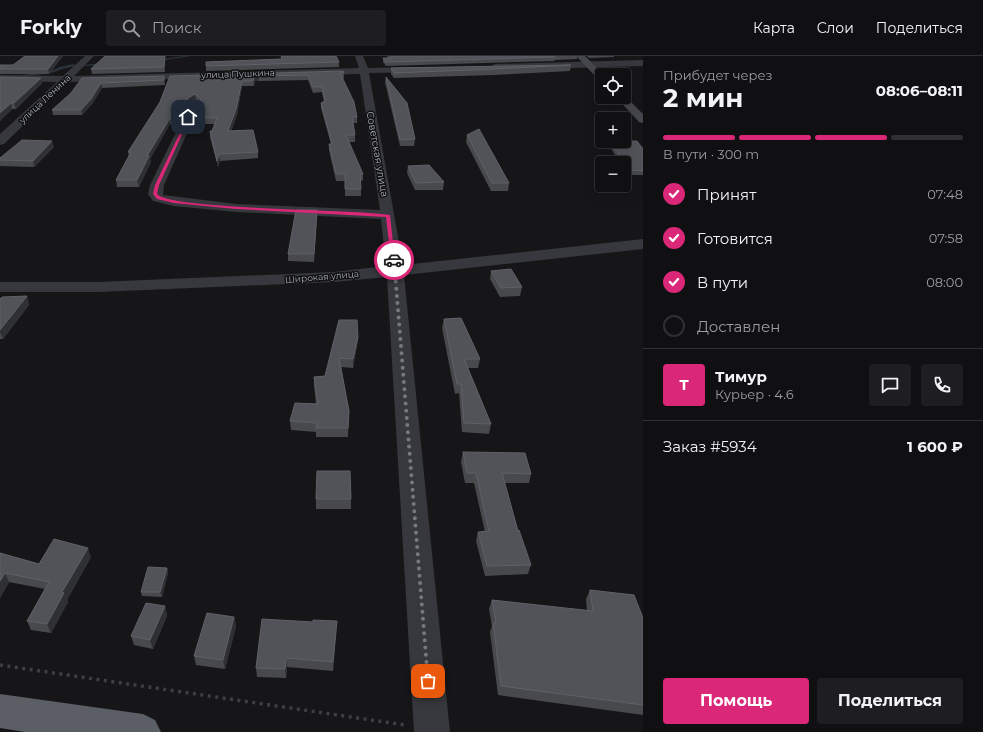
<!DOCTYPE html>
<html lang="ru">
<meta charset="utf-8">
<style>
body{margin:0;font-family:Montserrat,sans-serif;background:#1e1e20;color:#f1f3f6;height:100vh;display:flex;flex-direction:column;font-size:15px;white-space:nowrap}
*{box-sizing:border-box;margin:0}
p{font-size:13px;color:#9c9d9f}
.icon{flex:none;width:22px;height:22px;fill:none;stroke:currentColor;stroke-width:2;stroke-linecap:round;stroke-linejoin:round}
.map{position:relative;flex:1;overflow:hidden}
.panel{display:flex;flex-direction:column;background:#101012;width:340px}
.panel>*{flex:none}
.tools{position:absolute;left:595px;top:12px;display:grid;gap:8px}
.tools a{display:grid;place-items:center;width:36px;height:36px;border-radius:4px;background:#101012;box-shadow:0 4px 16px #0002,0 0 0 1px #303032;font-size:20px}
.pin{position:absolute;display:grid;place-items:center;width:34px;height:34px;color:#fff;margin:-17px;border-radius:8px;box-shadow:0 2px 6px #0006}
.courier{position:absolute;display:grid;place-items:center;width:40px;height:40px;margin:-20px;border:3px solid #db2777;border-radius:50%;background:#fff;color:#222;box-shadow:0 1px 5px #0007}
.head em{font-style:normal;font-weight:700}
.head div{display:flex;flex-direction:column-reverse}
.head{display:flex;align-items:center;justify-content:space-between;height:68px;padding:0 20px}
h1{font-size:26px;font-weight:700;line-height:30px}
.bar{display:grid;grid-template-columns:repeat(4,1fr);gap:6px 4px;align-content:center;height:48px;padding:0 20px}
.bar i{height:5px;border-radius:3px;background:#303032}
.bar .active{background:#db2777}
.bar p{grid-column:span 4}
.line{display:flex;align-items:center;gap:10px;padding:0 20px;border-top:1px solid #303032}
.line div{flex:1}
.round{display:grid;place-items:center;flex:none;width:42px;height:42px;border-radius:4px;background:#1e1e20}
ol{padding:0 20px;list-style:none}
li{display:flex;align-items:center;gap:12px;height:44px}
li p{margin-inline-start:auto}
li .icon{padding:4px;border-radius:50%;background:#db2777;color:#fff;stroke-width:4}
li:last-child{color:#9c9d9f}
li i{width:22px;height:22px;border:2px solid #303032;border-radius:50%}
.cta{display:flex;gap:8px;margin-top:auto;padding:8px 20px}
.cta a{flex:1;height:46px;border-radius:4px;background:#db2777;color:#fff;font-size:16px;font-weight:700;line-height:46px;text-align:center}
.cta a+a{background:#1e1e20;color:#f1f3f6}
header{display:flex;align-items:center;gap:24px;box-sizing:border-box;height:56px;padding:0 20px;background:#101012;border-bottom:1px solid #303032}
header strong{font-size:19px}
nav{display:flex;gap:22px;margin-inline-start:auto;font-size:14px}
.search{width:280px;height:36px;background:#1e1e20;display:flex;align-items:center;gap:10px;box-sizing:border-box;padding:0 14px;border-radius:4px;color:#9c9d9f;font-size:15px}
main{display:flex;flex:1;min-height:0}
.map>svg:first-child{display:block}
</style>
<header>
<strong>Forkly</strong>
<div class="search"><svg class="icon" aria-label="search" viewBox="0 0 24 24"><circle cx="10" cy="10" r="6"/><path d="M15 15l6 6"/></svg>Поиск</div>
<nav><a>Карта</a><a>Слои</a><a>Поделиться</a></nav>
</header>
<main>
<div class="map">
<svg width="643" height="676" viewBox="0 0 643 676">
<rect width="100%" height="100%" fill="#161618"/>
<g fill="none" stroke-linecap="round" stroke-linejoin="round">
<g fill="#2c353c" fill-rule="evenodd">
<polygon points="184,0 191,0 158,5 157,4"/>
<polygon points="103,7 104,9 85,10 84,9"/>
<polygon points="74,8 75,10 62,13 51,17 17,21 16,20 51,15 60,11"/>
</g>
<polyline stroke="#3d3f44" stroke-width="3.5" stroke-dasharray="3 4.5" stroke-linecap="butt" points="0,609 405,669"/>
<g fill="#37383d" fill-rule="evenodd">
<polygon points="85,0 94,0 74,20 359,12 355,0 363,0 368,12 424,11 426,13 421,16 369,17 403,209 643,183 643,193 404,219 450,676 414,676 387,221 334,226 98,236 0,236 0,226 98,226 334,216 386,210 381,163 236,156 174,150 153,145 148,138 150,129 190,48 195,45 200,48 164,129 163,139 236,148 380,154 360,18 68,26 4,88 0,89 0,78 57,26 0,25 0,19 63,20"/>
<polygon points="643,4 643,10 495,14 490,11 495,8"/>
</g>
<g fill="#45474d" fill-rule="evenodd">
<polygon points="576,0 585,0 604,19 602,19 602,25 599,24"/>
<polygon points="624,39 643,58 643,67 639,66 616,41 624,41"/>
</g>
<polygon fill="#5b5e65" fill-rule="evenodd" points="0,638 143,658 155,664 161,676 25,676 0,672"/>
</g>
<g fill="#47494d">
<polygon points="63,0 49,18 0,18 0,9 13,9"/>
<polygon points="165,0 165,16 92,18 91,13"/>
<polygon points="281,0 339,6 339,11 206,15 206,10 281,3"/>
<polygon points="387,0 577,0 577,3 555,4 554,5 386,10 383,6 383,2 388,2"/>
<polygon points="587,0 614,0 614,1 589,2"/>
<polygon points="571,9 570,15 494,19 394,22 391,18 391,12"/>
<polygon points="344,17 344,22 343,22 357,61 357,67 353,67 355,79 355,86 349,86 363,118 363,124 361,125 361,140 345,140 345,125 336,125 329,94 329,88 331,88 321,52 321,47 324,46 322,36 313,37 308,24 259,25 255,25 254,30 242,30 237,59 231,75 258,96 258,102 220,105 218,111 210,81 210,75 212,75 215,68 193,68 192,62 199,47 196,44 189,47 178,68 170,68 150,103 151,106 139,131 117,131 116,124 129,100 128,96 160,46 170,20"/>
<polygon points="164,20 165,29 102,32 92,48 82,59 53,59 52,54 71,37 82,22"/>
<polygon points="0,21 41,22 42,27 16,53 12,53 0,65"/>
<polygon points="386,21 415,83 414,90 400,90 385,26"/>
<polygon points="467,79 509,127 508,135 491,135 466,86"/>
<polygon points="610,85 624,85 643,93 643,119 628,119 624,113 624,107 620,107 609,89"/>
<polygon points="54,91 34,111 0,110 0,102"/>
<polygon points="408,110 444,126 443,134 415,134 407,117"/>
<polygon points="317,161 314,206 288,205 288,198"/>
<polygon points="491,215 522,231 520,240 500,241 490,223"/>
<polygon points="27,240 29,249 3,283 0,283 0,243"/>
<polygon points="444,263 480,303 478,312 468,312 491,368 489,378 462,376 459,337 455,338 442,272"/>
<polygon points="339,264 358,281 357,289 353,312 341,311 349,355 348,381 316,381 316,376 291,374 290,365 316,348 314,330 314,321 325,320"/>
<polygon points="463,396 531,418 529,427 505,427 518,475 531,509 528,518 485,520 476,485 478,476 485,476 474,427 465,427 461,406"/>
<rect x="316" y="443" width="35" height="10"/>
<polygon points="0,497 39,508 91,501 67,544 68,546 51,577 31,574 27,565 45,533 9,526 0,542"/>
<polygon points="167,512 168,517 162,541 142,540 141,536"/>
<polygon points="590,534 643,562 643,659 498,639 490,576 492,570 489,553 492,544 587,555 586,543"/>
<polygon points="165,550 167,560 153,593 134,589 131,580"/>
<polygon points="234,561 236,570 225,613 196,609 194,600"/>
<polygon points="336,575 333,615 287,611 286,622 257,621 256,612"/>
</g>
<g fill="#2f3033">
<polygon points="58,0 63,0 49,18 48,13"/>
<polygon points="165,0 165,16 164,11"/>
<polygon points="255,20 258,20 259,25 255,25 254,30 253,25"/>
<polygon points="41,22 42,27 16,53 14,47"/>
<polygon points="242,25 242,30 237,59 229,81 228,75"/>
<polygon points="101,27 102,32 92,48 82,59 81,54"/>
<polygon points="195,38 196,44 189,47 178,68 178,62 188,42"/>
<polygon points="11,47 12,53 0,65 0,57"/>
<polygon points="170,62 170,68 150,103 151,106 139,131 137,124 147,100"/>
<polygon points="52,85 54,91 34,111 33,105"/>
<polygon points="219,98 220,105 218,111 217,105"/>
<polygon points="317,154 317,161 314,206 314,198"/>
<polygon points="27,240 29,249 3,283 0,276 0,274"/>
<polygon points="358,281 357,289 353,312 353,303"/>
<polygon points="88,492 91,501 67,544 68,546 51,577 47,568 62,536"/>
<polygon points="167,512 168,517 162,541 160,536"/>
<polygon points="5,517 9,526 0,542 0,525"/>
<polygon points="165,550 167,560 153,593 150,584"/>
<polygon points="234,561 236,570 225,613 223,604"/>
<polygon points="337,565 336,575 333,615 333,606"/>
<polygon points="286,602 287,611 286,622 285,613"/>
</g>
<g fill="#525359" stroke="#5f6168">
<polygon points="25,0 58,0 48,13 0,13 0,9 13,9"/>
<polygon points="105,0 165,0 164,11 91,13"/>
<polygon points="281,0 336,0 339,6 206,10 206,6 282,3"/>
<polygon points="391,0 554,0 555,1 386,6 383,2 392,2"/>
<polygon points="571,9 495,13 394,17 391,12"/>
<polygon points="343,15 344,17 340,17 354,46 357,61 352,61 355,79 346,79 363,118 360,118 361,133 345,133 345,118 336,118 329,88 332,88 321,47 325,45 322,31 313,31 308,19 258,20 255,20 253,25 242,25 236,53 228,75 253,74 258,96 219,98 217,105 210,75 212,75 217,62 192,62 201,43 195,38 188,42 178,62 170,62 147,100 149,100 137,124 116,124 131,96 128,96 160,46 170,20"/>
<polygon points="164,20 164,24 101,27 91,43 81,54 52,54 71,37 82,22"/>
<polygon points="0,21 41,22 14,47 11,47 0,57"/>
<polygon points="386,21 407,47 415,83 400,84"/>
<polygon points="479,73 509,127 492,127 467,79"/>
<polygon points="22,84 52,85 33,105 0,104 0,102"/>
<polygon points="610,85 637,85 643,93 643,115 629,114"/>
<polygon points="429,109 444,126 416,127 408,110"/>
<polygon points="296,154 317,154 314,198 288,198"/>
<polygon points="511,213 522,231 501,232 491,215"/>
<polygon points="27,240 0,274 0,243 2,241"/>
<polygon points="461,262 480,303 464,303 491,368 464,367 461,328 457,328 444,263"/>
<polygon points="339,264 357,264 358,281 353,303 339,302 349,355 348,372 316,372 317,367 290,365 295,347 318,348 314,321 325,320"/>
<polygon points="463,396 525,397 531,418 502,417 518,475 519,474 531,509 487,510 478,476 489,475 476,417 467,417"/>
<polygon points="317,415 350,415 351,443 316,443"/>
<polygon points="54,483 88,492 62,536 64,537 47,568 27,565 49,526 5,517 0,525 0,497 39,508"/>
<polygon points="148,511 167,512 160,536 141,536"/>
<polygon points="590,534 634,539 643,562 643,649 501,630 493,567 496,567 492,544 593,555"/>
<polygon points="146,547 165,550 150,584 131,580"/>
<polygon points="207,557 234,561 223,604 194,600"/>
<polygon points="262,563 313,566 313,564 337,565 333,606 286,602 285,613 256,612"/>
</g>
<path fill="#db2777" d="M188,60L190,61L159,129L157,138C170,154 357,153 390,159L395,205L391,204L386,161L236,153L174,147L157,143L153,138L155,129Z"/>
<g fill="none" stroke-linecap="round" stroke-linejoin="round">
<polyline stroke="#757880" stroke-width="4" stroke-dasharray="0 7.2" points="394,204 428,625"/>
</g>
<g text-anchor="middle" stroke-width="3" stroke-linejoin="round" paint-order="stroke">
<g font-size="9" fill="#a8adb8" stroke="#111113">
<text transform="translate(238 18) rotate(-2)" y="3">улица Пушкина</text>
<text transform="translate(45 43) rotate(-43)" y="3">улица Ленина</text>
<text transform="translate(322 221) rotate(-5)" y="3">Широкая улица</text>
</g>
<g font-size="10" fill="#a8adb8" stroke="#111113">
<text transform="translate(378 98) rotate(80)" y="4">Советская улица</text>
</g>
</g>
</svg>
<div class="tools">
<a><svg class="icon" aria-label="locate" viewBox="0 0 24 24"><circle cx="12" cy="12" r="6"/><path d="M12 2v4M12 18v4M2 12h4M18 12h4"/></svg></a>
<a>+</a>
<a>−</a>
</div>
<div class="pin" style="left:428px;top:625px;background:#ea580c"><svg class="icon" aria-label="bag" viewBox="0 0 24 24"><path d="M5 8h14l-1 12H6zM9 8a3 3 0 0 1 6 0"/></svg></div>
<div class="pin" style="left:188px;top:61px;background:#1f2937"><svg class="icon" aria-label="home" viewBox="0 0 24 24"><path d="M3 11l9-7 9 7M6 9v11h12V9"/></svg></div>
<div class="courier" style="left:394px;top:204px"><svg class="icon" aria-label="car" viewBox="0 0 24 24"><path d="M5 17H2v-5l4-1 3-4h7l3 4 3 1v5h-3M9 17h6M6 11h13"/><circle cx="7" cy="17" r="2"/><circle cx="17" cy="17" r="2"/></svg></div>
</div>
<section class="panel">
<div class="head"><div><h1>2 мин</h1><p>Прибудет через</p></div><em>08:06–08:11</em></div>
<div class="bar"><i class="active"></i><i class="active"></i><i class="active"></i><i></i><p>В пути · 300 m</p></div>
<ol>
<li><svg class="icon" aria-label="check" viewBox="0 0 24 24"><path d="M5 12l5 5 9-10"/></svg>Принят<p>07:48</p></li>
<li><svg class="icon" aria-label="check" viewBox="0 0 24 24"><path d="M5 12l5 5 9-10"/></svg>Готовится<p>07:58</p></li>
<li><svg class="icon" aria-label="check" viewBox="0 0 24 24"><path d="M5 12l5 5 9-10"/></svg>В пути<p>08:00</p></li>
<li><i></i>Доставлен</li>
</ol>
<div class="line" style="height:72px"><b class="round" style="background:#db2777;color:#fff">Т</b><div><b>Тимур</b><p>Курьер · 4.6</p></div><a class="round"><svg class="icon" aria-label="chat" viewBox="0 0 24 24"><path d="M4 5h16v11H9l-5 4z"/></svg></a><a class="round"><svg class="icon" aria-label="phone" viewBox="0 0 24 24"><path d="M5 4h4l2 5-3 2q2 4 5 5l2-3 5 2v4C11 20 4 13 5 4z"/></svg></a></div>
<div class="line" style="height:52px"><div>Заказ #5934</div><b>1 600 ₽</b></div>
<div class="cta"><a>Помощь</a><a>Поделиться</a></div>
</section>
</main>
